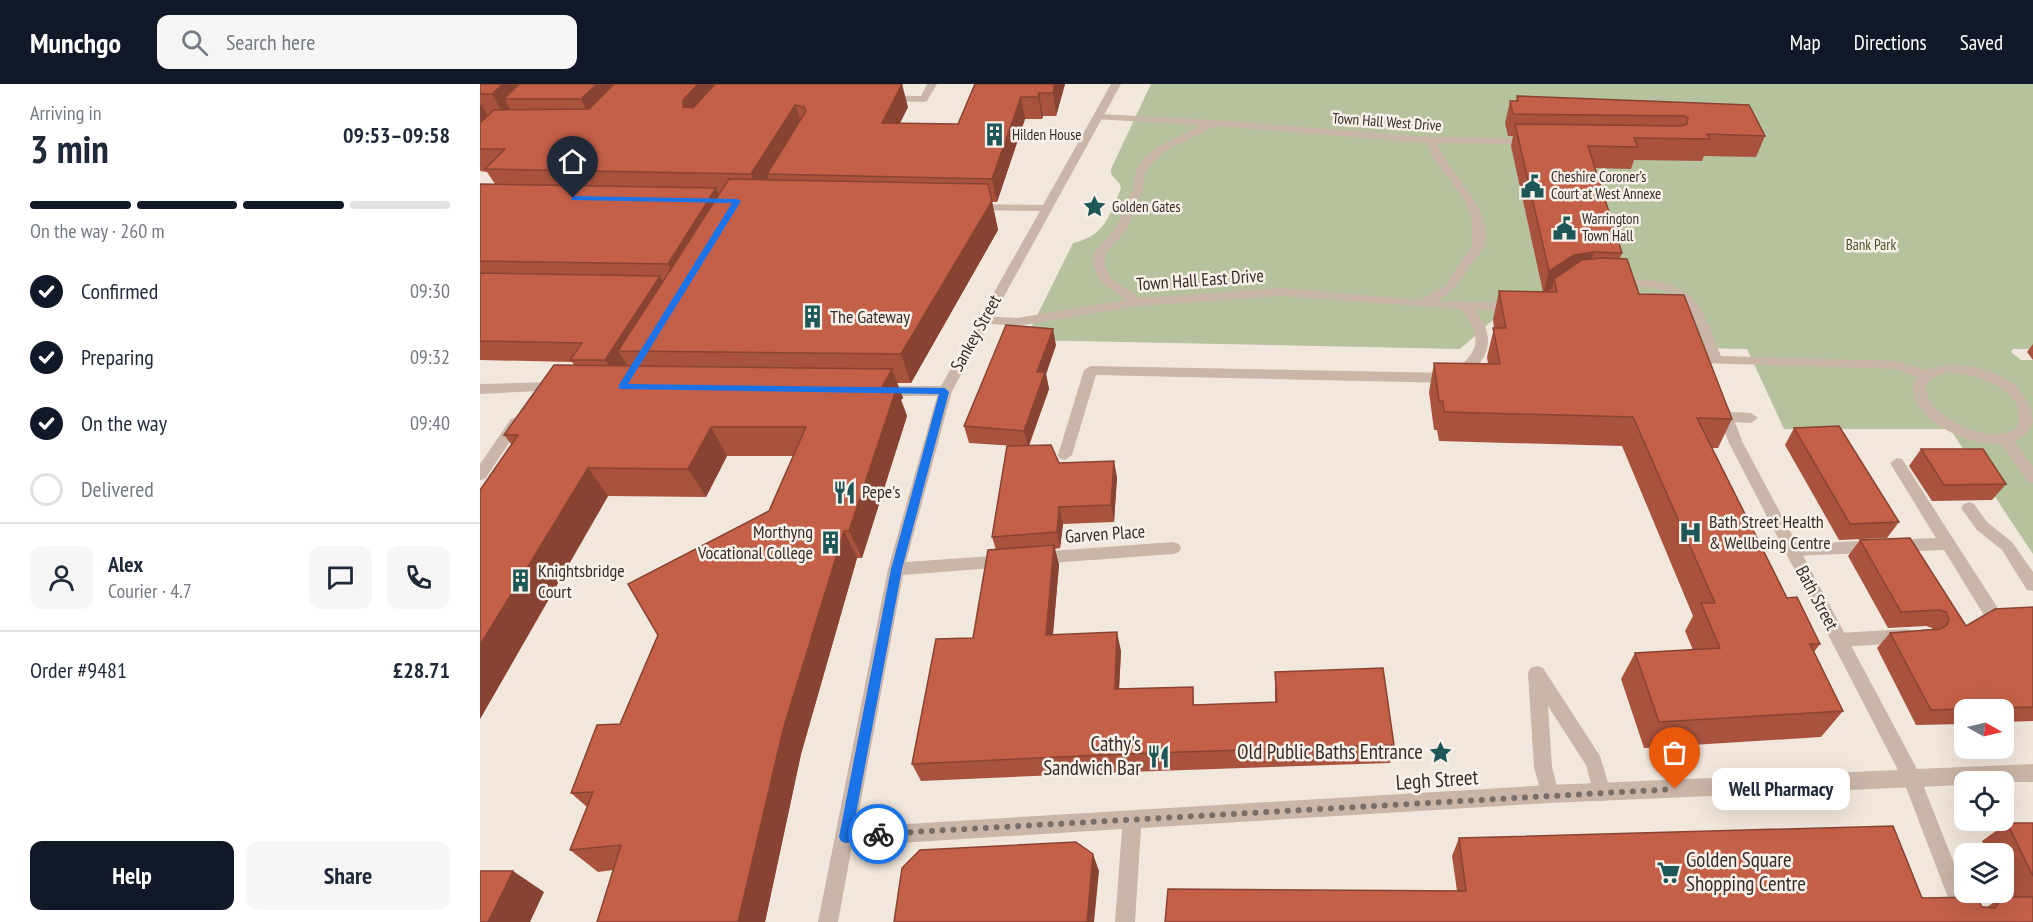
<!DOCTYPE html>
<meta charset="utf-8">
<style>
body{margin:0;font-family:"PT Sans Narrow",sans-serif;background:#f6f6f7;color:#1f2937;height:100vh;display:flex;flex-direction:column;font-size:22px;white-space:nowrap}
*{box-sizing:border-box;margin:0}
p{font-size:20px;color:#747a83}
.icon{flex:none;width:33px;height:33px;fill:none;stroke:currentColor;stroke-width:2;stroke-linecap:round;stroke-linejoin:round}
.map{position:relative;flex:1;overflow:hidden}
.side{display:flex;flex-direction:column;background:#fff;width:480px}
.side>*{flex:none}
.needle{width:39px;rotate:98deg}
.controls{position:absolute;left:1474px;top:615px;display:grid;gap:12px}
.controls a{display:grid;place-items:center;width:60px;height:60px;border-radius:12px;background:#fff;box-shadow:0 6px 24px #0002;font-size:30px}
.pin{position:absolute;display:grid;place-items:center;width:51px;height:51px;color:#fff;margin:-62px -26px;border-radius:50% 50% 50% 0;rotate:-45deg;box-shadow:0 0 6px #0007}
.pin .icon{rotate:45deg}
.courier{position:absolute;display:grid;place-items:center;width:60px;height:60px;margin:-30px;border:4px solid #1a73e8;border-radius:50%;background:#fff;color:#222;box-shadow:0 2px 8px #0007}
.bubble{position:absolute;height:42px;border-radius:12px;background:#fff;box-shadow:0 6px 24px #0002;font-size:20px;font-weight:700;line-height:42px;text-align:center}
.summary em{font-style:normal;font-weight:700}
.summary div{display:flex;flex-direction:column-reverse}
.summary{display:flex;align-items:center;justify-content:space-between;height:102px;padding:0 30px}
h1{font-size:39px;font-weight:700;line-height:45px}
.bar{display:grid;grid-template-columns:repeat(4,1fr);gap:9px 6px;align-content:center;height:72px;padding:0 30px}
.bar i{height:8px;border-radius:4px;background:#e0e1e3}
.bar .active{background:#111827}
.bar p{grid-column:span 4}
.line{display:flex;align-items:center;gap:15px;padding:0 30px;border-top:2px solid #e0e1e3}
.line div{flex:1}
.round{display:grid;place-items:center;flex:none;width:63px;height:63px;border-radius:12px;background:#f6f6f7}
ol{padding:0 30px;list-style:none}
li{display:flex;align-items:center;gap:18px;height:66px}
li p{margin-inline-start:auto}
li .icon{padding:6px;border-radius:50%;background:#111827;color:#fff;stroke-width:4}
li:last-child{color:#747a83}
li i{width:33px;height:33px;border:3px solid #e0e1e3;border-radius:50%}
.button{display:flex;gap:12px;margin-top:auto;padding:12px 30px}
.button a{flex:1;height:69px;border-radius:12px;background:#111827;color:#fff;font-size:24px;font-weight:700;line-height:69px;text-align:center}
.button a+a{background:#f6f6f7;color:#1f2937}
header{display:flex;align-items:center;gap:36px;box-sizing:border-box;height:84px;padding:0 30px;background:#111827;color:#fff}
header strong{font-size:28px}
nav{display:flex;gap:33px;margin-inline-start:auto;font-size:21px}
.search{width:420px;height:54px;background:#f6f6f7;display:flex;align-items:center;gap:15px;box-sizing:border-box;padding:0 21px;border-radius:12px;color:#747a83;font-size:22px}
main{display:flex;flex:1;min-height:0}
.map>svg:first-child{display:block}
</style>
<header>
<strong>Munchgo</strong>
<div class="search"><svg class="icon" aria-label="search" viewBox="0 0 24 24"><circle cx="10" cy="10" r="6"/><path d="M15 15l6 6"/></svg>Search here</div>
<nav><a>Map</a><a>Directions</a><a>Saved</a></nav>
</header>
<main>
<section class="side">
<div class="summary"><div><h1>3 min</h1><p>Arriving in</p></div><em>09:53–09:58</em></div>
<div class="bar"><i class="active"></i><i class="active"></i><i class="active"></i><i></i><p>On the way · 260 m</p></div>
<ol>
<li><svg class="icon" aria-label="check" viewBox="0 0 24 24"><path d="M5 12l5 5 9-10"/></svg>Confirmed<p>09:30</p></li>
<li><svg class="icon" aria-label="check" viewBox="0 0 24 24"><path d="M5 12l5 5 9-10"/></svg>Preparing<p>09:32</p></li>
<li><svg class="icon" aria-label="check" viewBox="0 0 24 24"><path d="M5 12l5 5 9-10"/></svg>On the way<p>09:40</p></li>
<li><i></i>Delivered</li>
</ol>
<div class="line" style="height:108px"><a class="round"><svg class="icon" aria-label="person" viewBox="0 0 24 24"><circle cx="12" cy="8" r="4"/><path d="M4 21q1-7 8-7t8 7"/></svg></a><div><b>Alex</b><p>Courier · 4.7</p></div><a class="round"><svg class="icon" aria-label="chat" viewBox="0 0 24 24"><path d="M4 5h16v11H9l-5 4z"/></svg></a><a class="round"><svg class="icon" aria-label="phone" viewBox="0 0 24 24"><path d="M5 4h4l2 5-3 2q2 4 5 5l2-3 5 2v4C11 20 4 13 5 4z"/></svg></a></div>
<div class="line" style="height:78px"><div>Order #9481</div><b>£28.71</b></div>
<div class="button"><a>Help</a><a>Share</a></div>
</section>
<div class="map">
<svg width="1553" height="838" viewBox="0 0 1553 838">
<rect width="100%" height="100%" fill="#f2e7dd"/>
<path fill="#b6c19d" d="M671,0H1553V265H1533L1531,268L1541,276H1553V470L1470,345H1304L1267,265L1221,264L1013,236L980,265L545,256L593,159C626,151 628,133 641,105L640,100L631,90V85Z"/>
<g fill="none" stroke-linecap="round" stroke-linejoin="round">
<g fill="#cab6a8" fill-rule="evenodd">
<polygon points="385,0 395,0 388,11 441,12 447,0 457,0 447,17 444,18 379,16 377,14"/>
<path d="M618,30L734,36L951,53L1056,55V59L1052,60L957,59C968,91 1015,124 1004,161C1002,168 995,175 991,181C980,198 975,206 957,217L1034,219L1040,223L1034,227L995,226C1011,246 1014,267 994,285C988,291 982,296 974,299L616,291L592,371L585,376L580,375L578,371L604,286L611,282L971,289C1000,269 1003,253 981,225L801,212L658,222L537,242L499,239L497,236L499,233L503,232L537,234L646,216L620,197L612,179L615,167L636,144L653,105L654,92L662,76L677,63L721,41L614,35L613,33ZM736,42L947,59L951,71L985,117L992,137V161L966,201L940,216L801,204L660,214L631,195L624,179L627,168L647,145L663,105L664,92L671,80L685,67Z"/>
<path d="M1134,194C1206,196 1217,205 1241,272L1417,277L1446,286L1470,280L1494,283L1514,289L1536,301L1550,321L1553,338C1532,393 1408,332 1437,293L1416,285L1222,279L1220,276L1222,273L1228,272C1216,236 1211,208 1167,203C1155,202 1142,204 1130,201L1128,198ZM1470,288C1496,291 1551,305 1537,343C1514,365 1443,333 1446,300L1458,291Z"/>
<polygon points="1417,374 1422,375 1519,526 1521,531 1519,536 1513,538 1507,536 1464,466 1312,472 1306,470 1304,466 1306,462 1312,460 1456,454 1410,379"/>
<polygon points="1489,418 1494,420 1507,438 1532,458 1553,488 1553,507 1547,506 1522,466 1497,446 1481,424 1484,420"/>
<polygon points="1427,545 1433,547 1435,552 1433,557 1427,559 1359,563 1353,561 1351,556 1353,551 1359,549"/>
<polygon points="1057,582 1063,584 1120,672 1131,708 1129,714 1122,717 1115,714 1106,681 1068,622 1072,683 1079,710 1077,716 1070,719 1063,716 1054,683 1048,589 1051,584"/>
<polygon points="1431,684 1438,687 1440,693 1494,830 1489,838 1477,837 1422,693 1424,687"/>
</g>
<polygon fill="#cab6a8" fill-rule="evenodd" points="1525,350 1530,351 1553,383 1553,399 1548,398 1518,355"/>
<g fill="#cab6a8" fill-rule="evenodd">
<polygon points="631,0 641,0 472,307 426,478 526,471 532,473 534,477 532,481 526,483 423,491 376,743 1070,701 1418,686 1249,359 1236,325 1243,320 1248,322 1251,328 1271,329 1278,334 1271,339 1255,338 1263,359 1437,685 1553,680 1553,698 1485,698 1485,701 1070,719 661,744 655,838 635,838 642,745 372,762 358,838 338,838 408,485 457,312 402,312 395,307 402,302 461,302 560,127 495,126 489,123 495,120 563,121"/>
<polygon points="75,298 80,300 82,303 80,306 0,310 0,300"/>
<polygon points="36,333 43,338 5,395 0,396 0,380 31,335"/>
<polygon points="693,458 699,460 701,464 699,468 693,470 558,480 552,478 550,474 552,470 558,468"/>
</g>
</g>
<g fill="#a9533e">
<polygon points="0,0 428,23 420,39 478,40 495,0 585,0 576,32 563,32 562,35 545,35 517,118 512,118 518,146 431,299 417,299 423,314 421,316 427,332 382,474 377,474 321,670 285,838 117,838 133,786 118,788 90,766 107,723 91,709 289,427 314,372 247,372 226,413 128,412 0,635 0,406 32,361 24,351 94,281 92,278 0,276 0,100 15,100 7,88 0,87"/>
<polygon points="1037,12 1269,21 1285,52 1276,73 1224,72 1222,77 1154,76 1151,85 1115,84 1142,169 1140,174 1159,210 1252,335 1238,364 1232,364 1307,514 1340,560 1334,568 1363,627 1341,653 1164,664 1141,595 1155,569 1213,566 1205,547 1213,532 1142,362 959,357 957,346 954,346 949,308 954,279 1008,280 1007,273 1014,244 1013,236 1019,207 1063,208 1031,62 1033,52 1028,52 1025,39 1030,17 1036,17"/>
<polygon points="1553,260 1553,276 1547,268"/>
<polygon points="576,261 566,290 569,305 549,362 579,379 637,393 634,438 583,440 580,464 575,465 579,481 573,551 641,567 639,605 713,603 714,621 795,618 795,588 914,661 910,679 648,688 441,697 432,680 493,554 516,466 512,453 535,362 489,359 484,342"/>
<polygon points="1314,344 1419,438 1407,454 1359,456 1305,361"/>
<polygon points="1441,365 1526,400 1512,416 1452,417 1429,382"/>
<polygon points="1380,456 1486,542 1553,523 1553,637 1524,638 1524,626 1485,626 1485,640 1436,641 1397,564 1410,549 1452,545 1452,544 1446,542 1408,544 1368,472"/>
<polygon points="1527,739 1553,739 1553,838 977,807 972,772 979,754 1507,823 1522,813 1528,813 1524,805 1524,770 1508,770 1502,757"/>
</g>
<g fill="#894332">
<polygon points="23,0 59,0 24,15 31,27 25,33 12,10"/>
<polygon points="117,0 151,0 113,38 101,15"/>
<polygon points="218,0 248,0 213,38 203,23 203,16"/>
<polygon points="422,0 428,23 409,61 402,39"/>
<polygon points="575,0 585,0 576,32 573,9"/>
<polygon points="559,9 563,32 562,35 558,13"/>
<polygon points="541,13 545,35 517,118 512,95"/>
<polygon points="1,20 15,43 0,58 0,22"/>
<polygon points="315,21 323,44 287,90 290,98 280,113 271,90"/>
<polygon points="236,104 245,123 198,199 188,180"/>
<polygon points="512,117 518,146 431,299 421,270"/>
<polygon points="1114,168 1107,191 1074,195 1072,204 1063,210 1069,187 1094,171"/>
<polygon points="180,192 190,211 138,267 147,280 137,295 125,276"/>
<polygon points="573,245 576,261 566,290 569,305 548,363 544,347 557,288"/>
<polygon points="412,285 423,314 421,316 427,332 382,474 369,447 402,303"/>
<polygon points="231,343 247,372 226,413 208,385"/>
<polygon points="634,377 637,393 634,438 631,421"/>
<polygon points="108,384 128,412 0,635 0,561"/>
<polygon points="579,423 583,440 580,464 577,448"/>
<polygon points="364,447 377,474 321,670 285,838 258,838 303,646"/>
<polygon points="574,461 579,481 571,570 566,551"/>
<polygon points="637,548 641,567 638,624 635,605"/>
<polygon points="613,770 619,787 614,838 607,838"/>
<polygon points="33,787 64,808 50,838 8,838"/>
</g>
<g fill="#c46048" stroke="#894332" stroke-width="1.5">
<polygon points="0,0 23,0 12,10 0,10"/>
<polygon points="39,0 117,0 101,15 24,15"/>
<polygon points="134,0 218,0 203,16 203,23 213,24 235,0 422,0 402,39 478,40 495,0 575,0 573,9 559,9 558,13 541,13 512,95 287,90 326,27 324,23 315,21 271,90 5,85 25,65 0,65 0,39 14,26 109,25"/>
<polygon points="1037,12 1269,21 1285,52 1227,50 1230,55 1154,54 1158,63 1108,62 1142,169 1114,168 1094,171 1069,187 1035,40 1201,42 1207,40 1208,34 1205,32 1033,30 1030,17 1038,17"/>
<polygon points="249,95 508,100 512,117 421,270 138,267"/>
<polygon points="0,100 236,104 188,180 0,177"/>
<polygon points="1122,174 1147,175 1159,210 1204,211 1252,335 1217,334 1307,514 1317,513 1340,560 1330,560 1363,627 1179,638 1155,569 1240,564 1221,519 1235,519 1153,333 964,328 963,317 959,317 954,279 1020,280 1013,244 1026,244 1019,207 1077,208 1074,195 1102,176"/>
<polygon points="0,189 180,192 125,276 90,276 102,259 0,257"/>
<polygon points="526,241 573,245 557,288 565,288 544,347 484,342"/>
<polygon points="74,281 412,285 402,303 417,303 369,447 364,447 303,646 258,838 117,838 141,761 90,766 113,708 91,709 117,641 140,640 178,551 148,500 289,427 326,343 231,343 208,385 108,384 0,561 0,406 38,351 24,351"/>
<polygon points="1359,342 1419,438 1370,440 1314,344"/>
<polygon points="571,361 579,379 634,377 631,421 579,423 577,448 512,453 527,362"/>
<polygon points="1441,365 1503,365 1526,400 1464,401"/>
<polygon points="1430,454 1486,542 1515,525 1553,523 1553,623 1451,626 1410,549 1460,545 1467,541 1469,535 1466,528 1460,526 1421,528 1380,456"/>
<polygon points="574,461 566,551 637,548 635,605 713,603 713,621 797,618 795,588 903,584 914,661 645,670 432,680 456,555 493,554 508,466"/>
<polygon points="1527,739 1553,739 1553,792"/>
<polygon points="1413,742 1442,814 1497,813 1502,823 1515,824 1522,813 1553,813 1553,838 685,838 688,805 986,807 979,754"/>
<polygon points="596,758 613,770 607,838 414,838 422,784 440,766"/>
<polygon points="0,787 33,787 8,838 0,838"/>
</g>
<polygon fill="#1a73e8" points="93,112 257,115 261,117 148,300 465,304 469,308 422,485 373,746 402,746 404,750 402,754 365,759 361,757 359,753 411,485 459,310 139,305 139,301 252,119 91,116"/>
<g fill="none" stroke-linecap="round" stroke-linejoin="round">
<polyline stroke="#786d67" stroke-width="6" stroke-dasharray="0 10.8" points="398,750 1195,705"/>
</g>
<defs>
<symbol id="building-bare" viewBox="-9 -9 18 18"><path d="M-4-6H4V6H1V3H-1V6H-4ZM-2.5-4.3h1.7v1.8h-1.7ZM.8-4.3h1.7v1.8H.8ZM-2.5-1h1.7V.8h-1.7ZM.8-1h1.7V.8H.8Z" fill="#1e5758" stroke="#f9f1e9" stroke-width="2.5" paint-order="stroke"/></symbol>
<symbol id="civic-bare" viewBox="-9 -9 18 18"><path d="M-.6-6.5H3V-4.5H.6V-3L4-1V1h2V6H-6V1h2V-1L-.6-3ZM-1.2 2.5V6h2.4V2.5Z" fill="#1e5758" stroke="#f9f1e9" stroke-width="2.5" paint-order="stroke"/></symbol>
<symbol id="sight-bare" viewBox="-9 -9 18 18"><path d="M0-6L1.8-2.2L6-1.7L2.9 1.2L3.7 5.4L0 3.3L-3.7 5.4L-2.9 1.2L-6-1.7L-1.8-2.2Z" fill="#1e5758" stroke="#f9f1e9" stroke-width="2.5" paint-order="stroke"/></symbol>
<symbol id="restaurant-bare" viewBox="-9 -9 18 18"><path d="M-5-6h1v4h1v-4h1v4h1v-4h1v5L-1.5 .5V6h-2V.5L-5-1ZM5-6V6H3V1.5H1.5Q1.5-4 5-6Z" fill="#1e5758" stroke="#f9f1e9" stroke-width="2.5" paint-order="stroke"/></symbol>
<symbol id="hospital-bare" viewBox="-9 -9 18 18"><path d="M-5-5h3v3.5h4V-5h3V5h-3V1.5h-4V5h-3Z" fill="#1e5758" stroke="#f9f1e9" stroke-width="2.5" paint-order="stroke"/></symbol>
<symbol id="supermarket-bare" viewBox="-9 -9 18 18"><path d="M-6-5.5h2.5l.6 2H6L4.5 2H-2.5L-4.4-4H-6ZM-1.5 3.2a1.3 1.3 0 1 0 .1 0ZM3 3.2a1.3 1.3 0 1 0 .1 0Z" fill="#1e5758" stroke="#f9f1e9" stroke-width="2.5" paint-order="stroke"/></symbol>
</defs>
<g fill-rule="evenodd">
<use href="#building-bare" x="498" y="34" width="33" height="33"/>
<use href="#civic-bare" x="1036" y="86" width="33" height="33"/>
<use href="#sight-bare" x="598" y="106" width="33" height="33"/>
<use href="#civic-bare" x="1068" y="128" width="33" height="33"/>
<use href="#building-bare" x="316" y="216" width="33" height="33"/>
<use href="#restaurant-bare" x="348" y="392" width="33" height="33"/>
<use href="#hospital-bare" x="1194" y="432" width="33" height="33"/>
<use href="#building-bare" x="334" y="442" width="33" height="33"/>
<use href="#building-bare" x="24" y="480" width="33" height="33"/>
<use href="#sight-bare" x="944" y="652" width="33" height="33"/>
<use href="#restaurant-bare" x="662" y="656" width="33" height="33"/>
<use href="#supermarket-bare" x="1172" y="772" width="33" height="33"/>
</g>
<g text-anchor="middle" stroke-width="5" stroke-linejoin="round" paint-order="stroke">
<g font-size="15" fill="#372c28" stroke="#f9f1e9">
<text transform="translate(907 38) rotate(4)" y="5">Town Hall West Drive</text>
</g>
<g font-size="15" fill="#372c28" stroke="#f9f1e9" text-anchor="start">
<text x="532" y="56">Hilden House</text>
<text x="1071" y="98">Cheshire Coroner’s<tspan x="1071" dy="17">Court at West Annexe</tspan></text>
<text x="632" y="128">Golden Gates</text>
<text x="1102" y="140">Warrington<tspan x="1102" dy="17">Town Hall</tspan></text>
</g>
<g font-size="15" fill="#48552c" stroke="#f9f1e9">
<text x="1391" y="166">Bank Park</text>
</g>
<g font-size="18" fill="#372c28" stroke="#f9f1e9">
<text transform="translate(720 196) rotate(-4)" y="6">Town Hall East Drive</text>
<text transform="translate(496 249) rotate(-61)" y="6">Sankey Street</text>
<text transform="translate(625 450) rotate(-4)" y="6">Garven Place</text>
<text transform="translate(1337 514) rotate(62)" y="6">Bath Street</text>
</g>
<g font-size="18" fill="#372c28" stroke="#f9f1e9" text-anchor="start">
<text x="350" y="239">The Gateway</text>
<text x="382" y="414">Pepe's</text>
<text x="1229" y="444">Bath Street Health<tspan x="1229" dy="21">&amp; Wellbeing Centre</tspan></text>
<text x="333" y="454" text-anchor="end">Morthyng<tspan x="333" dy="21">Vocational College</tspan></text>
<text x="58" y="493">Knightsbridge<tspan x="58" dy="21">Court</tspan></text>
</g>
<g font-size="21" fill="#372c28" stroke="#f9f1e9" text-anchor="end">
<text x="661" y="667">Cathy's<tspan x="661" dy="24">Sandwich Bar</tspan></text>
<text x="943" y="675">Old Public Baths Entrance</text>
<text x="1206" y="783" text-anchor="start">Golden Square<tspan x="1206" dy="24">Shopping Centre</tspan></text>
</g>
<g font-size="21" fill="#372c28" stroke="#f9f1e9">
<text transform="translate(957 696) rotate(-4)" y="7">Legh Street</text>
</g>
</g>
</svg>
<div class="controls">
<a><svg class="needle" viewBox="-14 -14 28 28"><path d="M0-13l5 13h-10z" fill="#e53935"/><path d="M0 13l5-13h-10z" fill="#747a83"/></svg></a>
<a><svg class="icon" aria-label="locate" viewBox="0 0 24 24"><circle cx="12" cy="12" r="6"/><path d="M12 2v4M12 18v4M2 12h4M18 12h4"/></svg></a>
<a><svg class="icon" aria-label="layers" viewBox="0 0 24 24"><path d="M12 4l9 5-9 5-9-5zM3 14l9 5 9-5"/></svg></a>
</div>
<div class="pin" style="left:1195px;top:705px;background:#ea580c"><svg class="icon" aria-label="bag" viewBox="0 0 24 24"><path d="M5 8h14l-1 12H6zM9 8a3 3 0 0 1 6 0"/></svg></div>
<div class="pin" style="left:93px;top:114px;background:#1f2937"><svg class="icon" aria-label="home" viewBox="0 0 24 24"><path d="M3 11l9-7 9 7M6 9v11h12V9"/></svg></div>
<div class="courier" style="left:398px;top:750px"><svg class="icon" aria-label="bike" viewBox="0 0 24 24"><circle cx="6" cy="16" r="4"/><circle cx="18" cy="16" r="4"/><path d="M6 16l4-8h5l3 8M10 8l3 8H6M13 5h3"/></svg></div>
<div class="bubble" style="left:1232px;top:684px;width:138px">Well Pharmacy</div>
</div>
</main>
